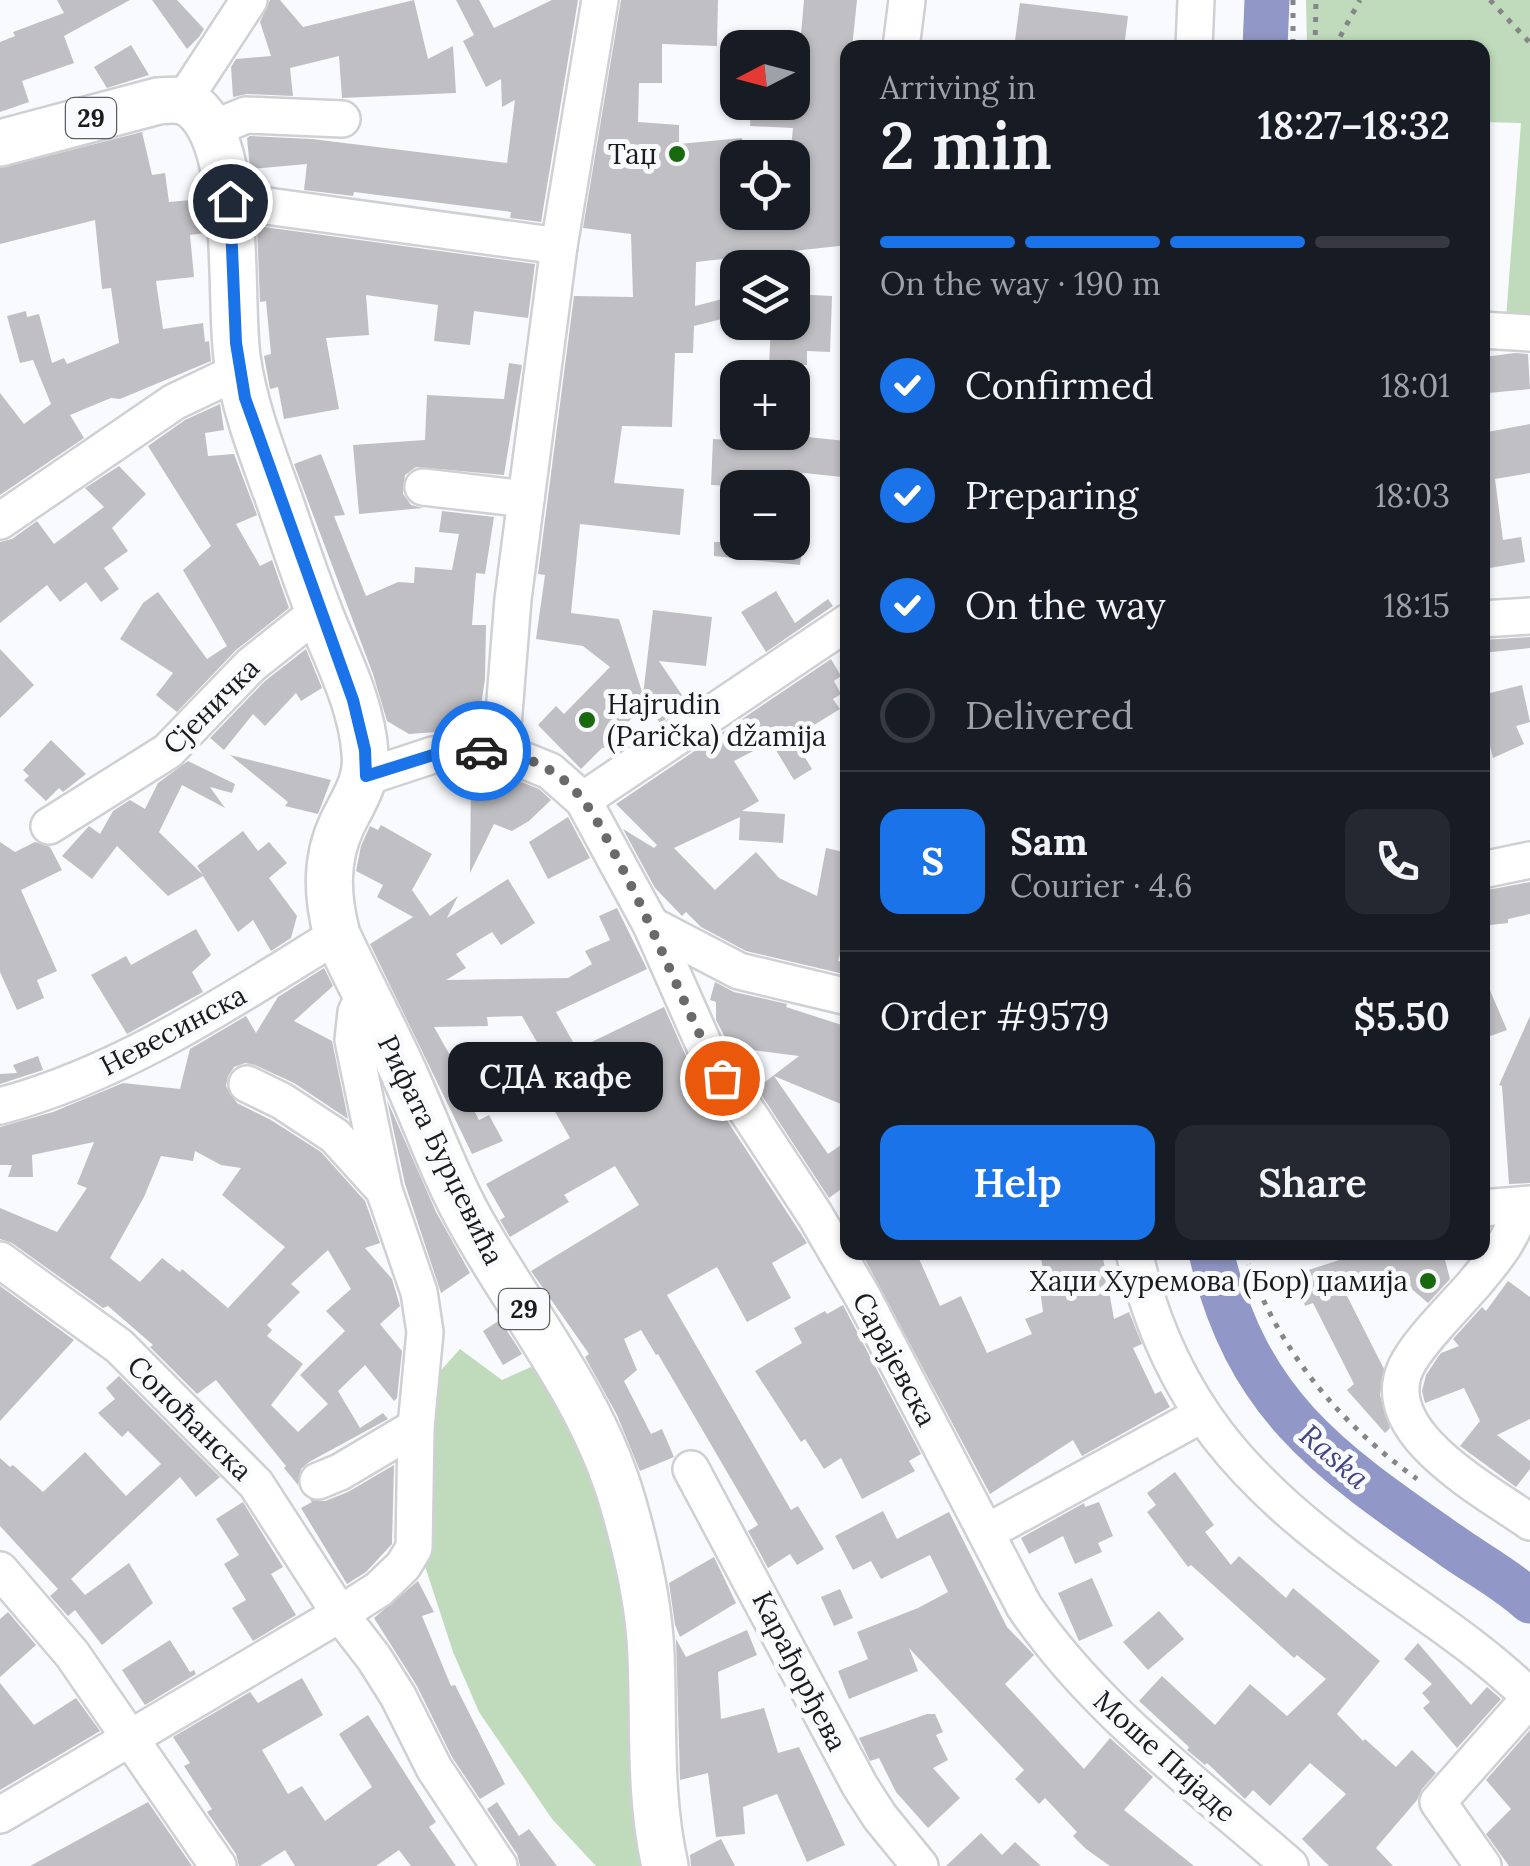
<!DOCTYPE html>
<meta charset="utf-8">
<style>
body{margin:0;font-family:Lora,serif;background:#242831;color:#f1f3f6;height:100vh;display:flex;flex-direction:column;font-size:38px;white-space:nowrap}
*{box-sizing:border-box;margin:0}
p{font-size:32px;color:#9ea1a6}
.icon{flex:none;width:55px;height:55px;fill:none;stroke:currentColor;stroke-width:2;stroke-linecap:round;stroke-linejoin:round}
.map{position:relative;flex:1;overflow:hidden}
.panel{position:absolute;left:840px;top:40px;width:650px;height:1220px;display:flex;flex-direction:column;background:#171b24;border-radius:20px;box-shadow:0 2px 8px #0004}
.panel>*{flex:none}
.needle{width:65px;rotate:264deg}
.buttons{position:absolute;left:720px;top:30px;display:grid;gap:20px}
.buttons a{display:grid;place-items:center;width:90px;height:90px;border-radius:20px;background:#171b24;box-shadow:0 2px 8px #0004;font-size:50px}
.pin{position:absolute;display:grid;place-items:center;width:85px;height:85px;color:#fff;margin:-42px;border:5px solid #fff;border-radius:50%;box-shadow:0 2px 10px #0007}
.courier{position:absolute;display:grid;place-items:center;width:100px;height:100px;margin:-50px;border:8px solid #1a73e8;border-radius:50%;background:#fff;color:#222;box-shadow:0 2px 12px #0007}
.bubble{position:absolute;height:70px;border-radius:20px;background:#171b24;box-shadow:0 2px 8px #0004;font-size:32px;font-weight:600;line-height:70px;text-align:center}
.overview em{font-style:normal;font-weight:600}
.overview div{display:flex;flex-direction:column-reverse}
.overview{display:flex;align-items:center;justify-content:space-between;height:170px;padding:0 40px}
h1{font-size:65px;font-weight:600;line-height:75px}
.bar{display:grid;grid-template-columns:repeat(4,1fr);gap:15px 10px;align-content:center;height:120px;padding:0 40px}
.bar i{height:12px;border-radius:8px;background:#363941}
.bar .selected{background:#1a73e8}
.bar p{grid-column:span 4}
.line{display:flex;align-items:center;gap:25px;padding:0 40px;border-top:2px solid #363941}
.line div{flex:1}
.round{display:grid;place-items:center;flex:none;width:105px;height:105px;border-radius:20px;background:#242831}
ol{padding:0 40px;list-style:none}
li{display:flex;align-items:center;gap:30px;height:110px}
li p{margin-inline-start:auto}
li .icon{padding:10px;border-radius:50%;background:#1a73e8;color:#fff;stroke-width:4}
li:last-child{color:#9ea1a6}
li i{width:55px;height:55px;border:5px solid #363941;border-radius:50%}
.action{display:flex;gap:20px;margin-top:auto;padding:20px 40px}
.action a{flex:1;height:115px;border-radius:20px;background:#1a73e8;color:#fff;font-size:40px;font-weight:600;line-height:115px;text-align:center}
.action a+a{background:#242831;color:#f1f3f6}
.map>svg:first-child{display:block}
</style>
<div class="map">
<svg width="1530" height="1866" viewBox="0 0 1530 1866">
<rect width="100%" height="100%" fill="#f9fafe"/>
<g fill="#c0dbbc">
<polygon points="1306,0 1530,0 1530,333 1505,331 1521,123 1483,122 1482,48 1307,47"/>
<polygon points="460,1349 502,1380 553,1357 595,1424 665,1866 596,1866 552,1819 479,1712 453,1652 423,1560 435,1377"/>
</g>
<g fill="none" stroke-linecap="round" stroke-linejoin="round">
<g stroke="#9197c6" stroke-width="45">
<polyline points="1265,48 1267,0"/>
<path d="M1211,1252C1247,1405 1328,1460 1449,1544C1475,1563 1506,1579 1530,1601"/>
</g>
</g>
<g fill="#c0c0c4" fill-rule="evenodd">
<polygon points="57,0 130,0 64,36 74,63 22,81 29,102 0,112 0,42 15,36 13,32 64,13"/>
<polygon points="152,0 177,0 204,29 199,37 187,49"/>
<polygon points="270,0 280,0 303,27 414,0 428,59 453,46 456,93 342,98 339,56 290,68 293,96 247,94 233,97 231,67 236,59 271,56 260,22"/>
<polygon points="456,0 479,0 494,28 552,0 578,0 541,222 510,218 511,212 354,192 353,196 304,190 307,164 250,169 247,138 250,136 312,139 507,163 515,100 502,107 501,79 486,87 463,41 474,35"/>
<polygon points="621,0 718,0 717,46 662,44 662,83 639,83 638,122 679,125 679,144 742,138 744,158 738,158 738,212 792,212 790,158 793,128 750,126 751,102 795,102 804,0 857,0 852,48 848,48 848,245 696,262 695,306 738,295 738,315 694,326 693,353 675,353 672,427 622,426 614,483 684,489 680,535 580,524 571,613 619,619 643,695 653,610 712,617 706,666 659,661 688,704 660,723 645,700 646,704 615,735 611,747 602,748 581,769 538,725 556,706 564,714 610,667 583,646 536,639 545,575 538,574 574,296 633,297 631,234 583,228"/>
<polygon points="1020,3 1128,16 1124,48 1014,48"/>
<polygon points="131,45 149,75 107,88 94,67"/>
<polygon points="142,132 152,175 165,173 169,202 202,199 205,233 190,235 194,277 156,281 163,329 203,323 205,342 209,341 211,361 120,399 111,398 70,415 84,438 0,495 0,393 24,424 51,404 33,360 20,363 7,316 26,311 27,317 39,314 52,363 64,358 67,364 119,343 111,288 102,289 95,220 0,244 0,168"/>
<polygon points="257,226 535,264 528,318 474,311 470,345 434,341 438,305 366,295 369,335 326,338 339,409 284,419 278,387 270,389 264,356 271,354 266,301 260,302"/>
<polygon points="792,294 832,296 830,352 807,351 807,365 769,367 771,322 792,322"/>
<polygon points="1515,353 1528,354 1530,389 1488,393 1484,357"/>
<polygon points="509,363 522,365 504,475 416,467 405,475 403,494 411,505 423,508 359,514 353,445 425,440 427,395 504,399"/>
<polygon points="220,404 224,430 205,433 208,456 234,454 257,515 236,524 260,566 272,560 289,608 236,650 177,712 156,695 173,673 120,639 143,603 158,592 207,659 227,646 183,570 211,546 148,446 185,420"/>
<polygon points="1530,424 1530,473 1495,479 1503,540 1521,537 1525,562 1484,569 1482,433"/>
<polygon points="751,432 798,432 798,436 846,441 842,477 776,470 776,478 754,477 754,487 711,485 713,439 750,441"/>
<polygon points="321,454 345,515 334,516 366,596 398,582 414,583 415,567 452,570 459,534 439,532 442,511 494,517 485,574 476,573 472,625 486,625 485,679 478,725 465,730 409,734 387,721 373,674 294,464"/>
<polygon points="119,466 146,494 112,528 128,551 104,568 119,589 101,602 86,582 60,602 47,585 0,623 0,542 12,539 37,521 54,544 104,507 85,488"/>
<polygon points="714,542 803,542 800,565 714,556"/>
<polygon points="776,591 795,623 828,599 833,606 766,652 741,612"/>
<polygon points="1530,637 1530,648 1482,653 1482,640"/>
<polygon points="0,649 34,685 0,718"/>
<polygon points="306,649 322,688 301,701 296,693 265,726 253,714 224,750 210,738 265,681"/>
<polygon points="831,659 841,676 834,681 841,694 833,699 840,709 793,738 812,769 794,780 771,742 734,761 759,801 742,811 785,814 783,843 739,840 740,817 674,848 715,890 756,852 779,878 817,896 826,848 848,853 848,927 838,961 848,963 848,975 746,951 701,927 686,912 682,916 655,888 623,829 654,848 657,845 616,804"/>
<polygon points="1522,685 1530,722 1516,726 1524,744 1493,758 1482,714 1482,695"/>
<polygon points="51,740 86,774 63,792 59,788 46,801 24,780 29,776 23,770"/>
<polygon points="230,755 331,780 318,814 285,806 288,802"/>
<polygon points="188,761 235,784 232,793 210,787 225,808 182,785 159,832 203,875 197,866 243,831 258,851 269,842 287,863 269,878 297,916 291,938 271,951 253,920 238,932 203,876 168,896 117,846 92,879 62,856 89,826 100,834 113,811 130,800 145,809 158,783"/>
<polygon points="471,776 507,776 539,789 551,800 529,821 512,831 494,824 470,873"/>
<polygon points="568,817 590,858 548,879 529,842"/>
<polygon points="381,825 432,854 412,890 430,916 458,896 447,918 508,879 535,923 501,945 492,932 456,954 466,968 446,980 568,978 592,964 585,951 610,940 599,916 617,908 647,969 556,1012 577,1049 664,1007 686,1056 715,1105 715,1102 807,1243 772,1263 791,1298 747,1322 717,1267 667,1295 791,1510 798,1506 824,1549 797,1565 790,1554 768,1568 748,1531 758,1525 658,1354 656,1355 641,1330 624,1339 637,1370 624,1381 651,1434 662,1429 674,1457 640,1471 617,1415 585,1357 589,1354 531,1271 639,1205 615,1166 564,1195 569,1202 510,1237 500,1220 505,1217 486,1184 570,1138 538,1082 554,1072 522,1016 487,1017 488,1026 434,1027 459,1071 455,1074 479,1120 489,1115 503,1141 472,1154 370,944 413,917 377,897 383,885 356,871 361,846 370,826 378,830"/>
<polygon points="0,842 15,852 35,842 50,847 62,870 21,890 57,971 37,980 44,998 17,1010 0,972"/>
<polygon points="1530,882 1530,914 1508,919 1508,923 1482,926 1482,891"/>
<polygon points="196,929 211,955 192,972 203,992 127,1034 91,975 126,956 131,965"/>
<path d="M324,968L333,986L294,1021L332,1041L348,1119L294,1083L255,1065L245,1063L234,1067L228,1076L226,1086L237,1103L271,1120L321,1152L365,1201L380,1243L365,1248L392,1279L400,1306L380,1324L402,1351L397,1398L394,1401L365,1365L338,1391L360,1428L383,1413L388,1419L309,1462L301,1469L298,1485L284,1468L286,1466L216,1380L197,1394L150,1347L153,1345L108,1306L103,1308L12,1243L0,1239V1208L57,1232L87,1188L77,1184L94,1142L32,1155L33,1177H8L12,1165H0V1127L53,1112L123,1083L180,1089L190,1049L246,1016L256,1033L278,997ZM195,1151L221,1165L241,1168L222,1195L285,1247L228,1308L182,1269L180,1272L162,1258L140,1282L110,1258L144,1197L161,1156L193,1161ZM328,1250L351,1289L326,1311L345,1331L300,1375L328,1404L298,1432L271,1405L303,1364L267,1336L272,1330L267,1325L300,1292L291,1284Z"/>
<polygon points="1482,972 1507,1030 1482,1039"/>
<polygon points="715,982 734,992 787,1004 786,1007 848,1027 848,1107 774,1076 828,1154 848,1140 848,1184 829,1198 757,1088 799,1056 730,1047 716,1020 716,1002 710,1000"/>
<polygon points="1530,1016 1530,1183 1509,1184 1502,1086 1499,1085"/>
<polygon points="38,1056 43,1070 0,1084 0,1074 17,1073 13,1065"/>
<polygon points="387,1100 436,1212 470,1273 441,1293 405,1184"/>
<polygon points="861,1252 916,1252 940,1306 961,1296 987,1353 1032,1334 1025,1319 1043,1312 1039,1282 1045,1281 1040,1252 1102,1252 1114,1319 1129,1312 1142,1344 1133,1348 1155,1394 1161,1391 1170,1407 1082,1456 1073,1440 990,1494"/>
<polygon points="1364,1252 1443,1252 1450,1279 1428,1303 1400,1279 1344,1290 1384,1369 1380,1395 1390,1428 1385,1433 1347,1390 1354,1384 1313,1303 1305,1306 1296,1274"/>
<polygon points="1508,1281 1530,1297 1530,1419 1497,1435 1530,1461 1530,1469 1516,1487 1460,1446 1480,1421 1464,1388 1425,1403 1422,1391 1426,1375 1436,1360 1441,1353 1459,1346 1453,1339 1482,1307 1486,1311"/>
<polygon points="0,1286 74,1340 0,1421"/>
<polygon points="843,1305 921,1454 909,1461 915,1471 862,1499 841,1458 824,1469 805,1439 801,1442 755,1371 802,1343 794,1328 825,1311 827,1314"/>
<polygon points="500,1320 522,1354 503,1365 483,1331"/>
<polygon points="119,1376 220,1477 196,1497 180,1477 71,1579 85,1595 129,1563 153,1603 102,1645 75,1610 68,1616 50,1596 58,1589 0,1526 0,1458 10,1467 13,1465 43,1492 85,1452 126,1496 161,1464 128,1431 122,1437 98,1413 115,1399 106,1388"/>
<polygon points="394,1465 392,1544 366,1572 347,1584 301,1508 312,1502 310,1500 325,1501 348,1492"/>
<polygon points="1175,1472 1214,1525 1205,1532 1231,1565 1239,1556 1286,1598 1293,1588 1380,1661 1337,1714 1363,1741 1365,1739 1396,1767 1412,1750 1436,1773 1422,1789 1417,1800 1376,1848 1393,1866 1329,1866 1302,1839 1346,1794 1310,1763 1270,1806 1253,1790 1245,1799 1207,1763 1205,1765 1187,1750 1189,1747 1139,1701 1162,1676 1215,1725 1250,1684 1287,1716 1326,1679 1297,1655 1294,1658 1191,1565 1188,1567 1147,1512 1156,1505 1147,1493"/>
<polygon points="243,1502 283,1567 271,1574 296,1615 253,1641 232,1608 246,1600 224,1564 239,1555 216,1519"/>
<polygon points="1099,1502 1113,1536 1098,1543 1102,1552 1075,1564 1063,1536 1029,1554 1021,1538 1084,1503 1085,1507"/>
<polygon points="883,1511 897,1539 949,1512 1007,1627 1034,1655 1005,1684 1084,1769 1110,1738 1153,1777 1124,1810 1194,1866 1110,1866 1086,1849 1073,1836 1077,1832 1045,1798 1039,1804 1015,1779 1024,1770 909,1648 918,1671 849,1699 838,1671 868,1659 857,1632 918,1608 948,1592 930,1555 881,1579 871,1561 853,1570 835,1536"/>
<polygon points="714,1557 736,1603 680,1637 675,1625 669,1583"/>
<polygon points="1092,1578 1113,1626 1079,1641 1058,1593"/>
<polygon points="418,1581 434,1612 422,1616 451,1686 455,1685 505,1784 480,1799 452,1757 417,1686 374,1618"/>
<polygon points="840,1589 853,1618 834,1626 821,1597"/>
<polygon points="1159,1611 1184,1639 1148,1670 1123,1642"/>
<polygon points="8,1612 36,1645 0,1677 0,1619"/>
<polygon points="747,1630 757,1655 718,1672 721,1719 764,1708 778,1753 799,1747 845,1845 807,1862 777,1794 743,1807 745,1834 716,1837 708,1773 680,1780 676,1639 686,1657"/>
<polygon points="170,1640 190,1672 194,1670 196,1674 145,1705 122,1670"/>
<polygon points="1418,1643 1471,1705 1487,1687 1501,1699 1457,1748 1423,1708 1430,1702 1422,1693 1432,1684 1404,1659"/>
<polygon points="302,1678 323,1715 262,1750 288,1794 302,1786 325,1821 372,1787 339,1734 368,1715 436,1822 429,1827 456,1866 411,1866 399,1850 376,1866 295,1866 285,1850 260,1866 239,1866 236,1854 207,1812 212,1809 184,1766 190,1763 173,1737 250,1692 258,1703"/>
<polygon points="0,1683 34,1725 76,1698 100,1731 0,1790"/>
<polygon points="927,1714 935,1714 943,1732 936,1735 948,1760 933,1768 960,1798 928,1828 896,1792 879,1758 870,1761 859,1738"/>
<polygon points="1530,1730 1530,1866 1509,1866 1486,1834 1511,1809 1486,1780"/>
<polygon points="148,1802 192,1866 30,1866"/>
<polygon points="497,1802 519,1836 529,1829 557,1866 520,1866 517,1854 487,1809"/>
<polygon points="981,1833 1002,1855 1015,1842 1041,1866 946,1866"/>
<polygon points="721,1839 735,1866 691,1866 690,1855"/>
</g>
<g fill="none" stroke-linecap="round" stroke-linejoin="round">
<defs>
<g id="minor">
<polyline points="901,48 907,0"/>
<polyline points="1194,48 1196,0"/>
<polyline points="183,101 249,0"/>
<polyline points="210,130 246,115 342,119"/>
<polyline points="230,201 559,246"/>
<polyline points="1482,330 1530,333"/>
<polyline points="423,487 526,499"/>
<polyline points="0,521 174,402 239,371"/>
<polyline points="1482,619 1530,616"/>
<polyline points="501,751 513,599 559,246 600,0"/>
<path d="M366,777L433,755L501,751L550,771L583,800L651,925L705,1047L815,1215L864,1299L1024,1606C1094,1710 1197,1784 1290,1866"/>
<polyline points="583,800 848,622"/>
<polyline points="49,826 168,751 251,665 319,611"/>
<polyline points="1482,870 1530,860"/>
<polyline points="651,925 739,971 848,997"/>
<polyline points="247,1084 282,1101 335,1136 383,1189"/>
<path d="M0,1106C123,1073 230,1001 337,935"/>
<path d="M1521,1206C1513,1238 1495,1259 1474,1284C1456,1305 1417,1343 1406,1367C1375,1433 1487,1491 1530,1522"/>
<polyline points="1482,1208 1530,1204"/>
<path d="M1134,1252C1169,1403 1245,1483 1366,1571C1423,1612 1480,1648 1530,1697"/>
<polyline points="0,1260 119,1346 256,1484 340,1614 374,1658 398,1696 434,1768 499,1866"/>
<polyline points="691,1469 860,1786 880,1817 920,1866"/>
<polyline points="318,1481 340,1472 416,1427"/>
<polyline points="987,1532 1201,1415"/>
<polyline points="0,1570 72,1654 218,1866"/>
<polyline points="0,1815 340,1614 379,1589 403,1566 414,1548 416,1427 425,1332 419,1292 384,1190 353,1040 356,1012 365,995"/>
<polyline points="1483,1866 1438,1802 1530,1698"/>
</g>
<path id="major" d="M0,143L158,101C171,100 183,98 194,107C243,147 229,296 237,357C244,407 263,455 280,502C293,540 306,579 321,617C338,660 362,706 365,753C368,781 354,799 342,824C325,860 327,897 337,935C358,980 382,1025 403,1071C426,1121 444,1174 471,1222C523,1315 592,1397 622,1500C637,1551 649,1602 651,1655C654,1727 649,1796 665,1866"/>
</defs>
<use href="#minor" stroke="#cfd0d4" stroke-width="40"/>
<use href="#major" stroke="#cfd0d4" stroke-width="50"/>
<g stroke="#858689" stroke-width="5" stroke-dasharray="5 8" stroke-linecap="butt">
<polyline points="1293,0 1293,48"/>
<polyline points="1490,0 1530,43"/>
<polyline points="1315,48 1316,0"/>
<polyline points="1334,48 1360,0"/>
<path d="M1244,1252C1276,1347 1336,1421 1417,1479"/>
</g>
<use href="#minor" stroke="#fff" stroke-width="35"/>
<use href="#major" stroke="#fff" stroke-width="45"/>
</g>
<g fill="none" stroke-linecap="round" stroke-linejoin="round">
<path stroke="#696a6c" stroke-width="10" stroke-dasharray="0 18" d="M481,751C511,751 541,761 565,781C590,802 605,836 620,864C657,934 684,1008 722,1078"/>
<polyline stroke="#1a73e8" stroke-width="12" points="230,201 236,343 245,398 353,700 365,750 366,776 433,755 481,751"/>
</g>
<g fill="#196a0e" stroke="#f9fafe" stroke-width="4">
<circle cx="677" cy="154" r="10"/>
<circle cx="587" cy="720" r="10"/>
<circle cx="1428" cy="1281" r="10"/>
</g>
<g text-anchor="middle" stroke-width="10" stroke-linejoin="round" paint-order="stroke">
<g fill="#f9fafe" stroke="#5e5f60" stroke-width="2.5">
<rect x="66" y="98" width="50" height="40" rx="8"/>
<rect x="499" y="1289" width="50" height="40" rx="8"/>
</g>
<g font-size="25" font-weight="bold" fill="#1b1c1d">
<text x="91" y="127">29</text>
<text x="524" y="1318">29</text>
</g>
<g font-size="28" fill="#1b1c1d" stroke="#f9fafe" text-anchor="end">
<text x="657" y="164">Таџ</text>
<text x="607" y="714" text-anchor="start">Hajrudin<tspan x="607" dy="32">(Parička) džamija</tspan></text>
<text x="1408" y="1291">Хаџи Хуремова (Бор) џамија</text>
</g>
<g font-size="28" fill="#1b1c1d" stroke="#f9fafe">
<text transform="translate(211 706) rotate(-45)" y="10">Сјеничка</text>
<text transform="translate(173 1030) rotate(-28)" y="10">Невесинска</text>
<text transform="translate(441 1150) rotate(64)" y="10">Рифата Бурџевића</text>
<text transform="translate(895 1359) rotate(62)" y="10">Сарајевска</text>
<text transform="translate(190 1418) rotate(45)" y="10">Сопоћанска</text>
<text transform="translate(800 1671) rotate(63)" y="10">Карађорђева</text>
<text transform="translate(1165 1756) rotate(42)" y="10">Моше Пијаде</text>
</g>
<g font-size="30" font-style="italic" fill="#424582" stroke="#f9fafe">
<text transform="translate(1334 1457) rotate(41)" y="10">Raska</text>
</g>
</g>
</svg>
<div class="buttons">
<a><svg class="needle" viewBox="-14 -14 28 28"><path d="M0-13l5 13h-10z" fill="#e53935"/><path d="M0 13l5-13h-10z" fill="#9ea1a6"/></svg></a>
<a><svg class="icon" aria-label="locate" viewBox="0 0 24 24"><circle cx="12" cy="12" r="6"/><path d="M12 2v4M12 18v4M2 12h4M18 12h4"/></svg></a>
<a><svg class="icon" aria-label="layers" viewBox="0 0 24 24"><path d="M12 4l9 5-9 5-9-5zM3 14l9 5 9-5"/></svg></a>
<a>+</a>
<a>−</a>
</div>
<div class="pin" style="left:722px;top:1078px;background:#ea580c"><svg class="icon" aria-label="bag" viewBox="0 0 24 24"><path d="M5 8h14l-1 12H6zM9 8a3 3 0 0 1 6 0"/></svg></div>
<div class="pin" style="left:230px;top:201px;background:#1f2937"><svg class="icon" aria-label="home" viewBox="0 0 24 24"><path d="M3 11l9-7 9 7M6 9v11h12V9"/></svg></div>
<div class="courier" style="left:481px;top:751px"><svg class="icon" aria-label="car" viewBox="0 0 24 24"><path d="M5 17H2v-5l4-1 3-4h7l3 4 3 1v5h-3M9 17h6M6 11h13"/><circle cx="7" cy="17" r="2"/><circle cx="17" cy="17" r="2"/></svg></div>
<div class="bubble" style="left:448px;top:1042px;width:215px">СДА кафе</div>
<section class="panel">
<div class="overview"><div><h1>2 min</h1><p>Arriving in</p></div><em>18:27–18:32</em></div>
<div class="bar"><i class="selected"></i><i class="selected"></i><i class="selected"></i><i></i><p>On the way · 190 m</p></div>
<ol>
<li><svg class="icon" aria-label="check" viewBox="0 0 24 24"><path d="M5 12l5 5 9-10"/></svg>Confirmed<p>18:01</p></li>
<li><svg class="icon" aria-label="check" viewBox="0 0 24 24"><path d="M5 12l5 5 9-10"/></svg>Preparing<p>18:03</p></li>
<li><svg class="icon" aria-label="check" viewBox="0 0 24 24"><path d="M5 12l5 5 9-10"/></svg>On the way<p>18:15</p></li>
<li><i></i>Delivered</li>
</ol>
<div class="line" style="height:180px"><b class="round" style="background:#1a73e8;color:#fff">S</b><div><b>Sam</b><p>Courier · 4.6</p></div><a class="round"><svg class="icon" aria-label="phone" viewBox="0 0 24 24"><path d="M5 4h4l2 5-3 2q2 4 5 5l2-3 5 2v4C11 20 4 13 5 4z"/></svg></a></div>
<div class="line" style="height:130px"><div>Order #9579</div><b>$5.50</b></div>
<div class="action"><a>Help</a><a>Share</a></div>
</section>
</div>
